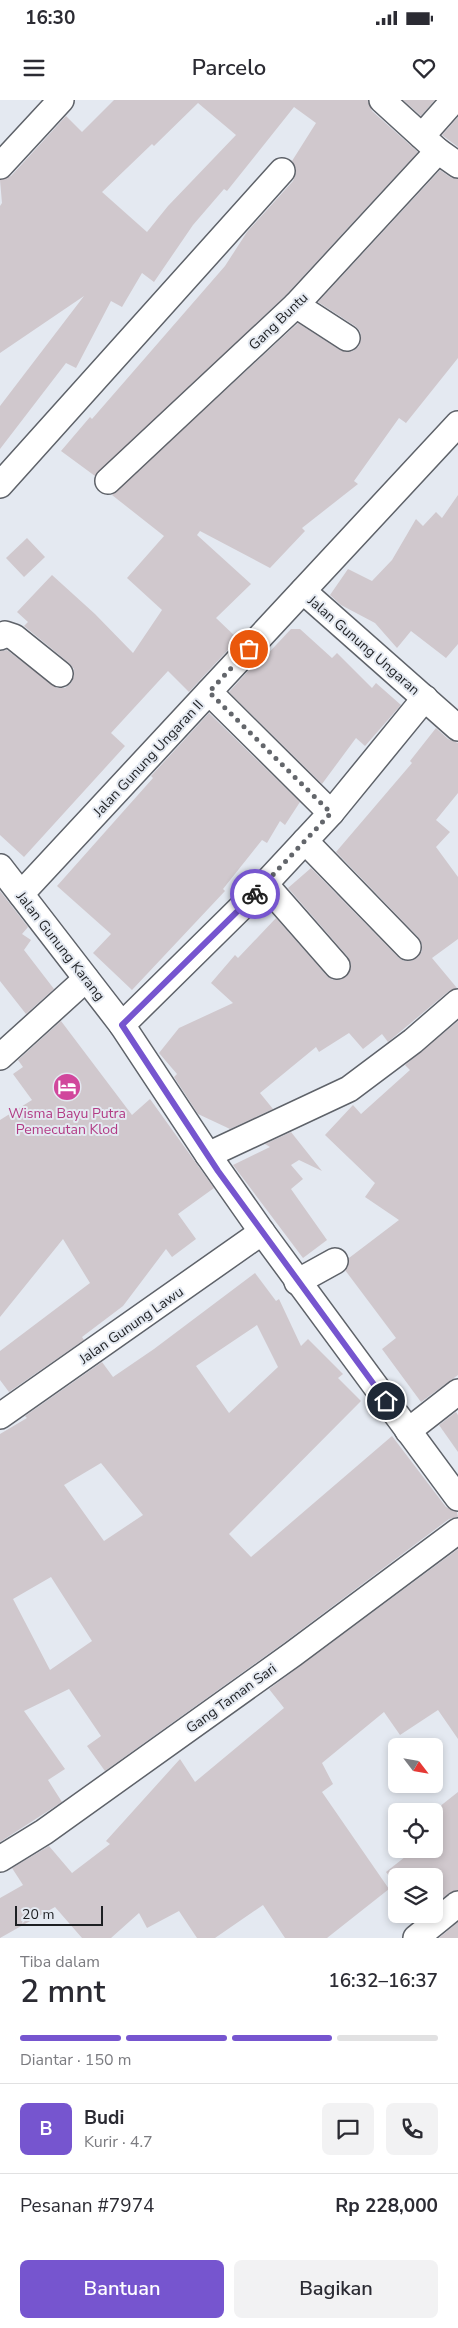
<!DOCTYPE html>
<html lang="id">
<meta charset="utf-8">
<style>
body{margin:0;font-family:"Nunito Sans",sans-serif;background:#f2f2f3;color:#2b2b33;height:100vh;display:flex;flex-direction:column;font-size:19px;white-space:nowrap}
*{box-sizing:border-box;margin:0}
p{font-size:16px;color:#7c7c81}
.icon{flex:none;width:28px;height:28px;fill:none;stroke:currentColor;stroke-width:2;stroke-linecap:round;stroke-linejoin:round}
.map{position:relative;height:1838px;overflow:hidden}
.drawer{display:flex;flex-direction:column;background:#fff;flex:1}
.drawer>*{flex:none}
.needle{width:32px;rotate:121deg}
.buttons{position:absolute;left:388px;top:1638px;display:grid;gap:10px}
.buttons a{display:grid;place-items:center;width:55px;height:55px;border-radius:8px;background:#fff;box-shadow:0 2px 8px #0003;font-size:25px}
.scale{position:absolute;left:15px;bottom:12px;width:88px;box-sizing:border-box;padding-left:5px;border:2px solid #1e2023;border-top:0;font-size:14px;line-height:18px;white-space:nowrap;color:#1e2023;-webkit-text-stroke:4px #e4e9f1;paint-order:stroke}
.pin{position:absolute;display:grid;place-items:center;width:42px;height:42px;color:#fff;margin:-21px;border:2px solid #fff;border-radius:50%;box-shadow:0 1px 5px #0007}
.courier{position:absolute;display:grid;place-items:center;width:50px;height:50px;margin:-25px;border:4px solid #7655cf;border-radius:50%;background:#fff;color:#222;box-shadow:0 1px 6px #0007}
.head em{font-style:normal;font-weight:600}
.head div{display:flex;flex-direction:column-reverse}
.head{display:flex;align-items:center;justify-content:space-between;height:85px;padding:0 20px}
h1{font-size:32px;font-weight:600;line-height:38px}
.bar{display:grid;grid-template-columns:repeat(4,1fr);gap:8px 5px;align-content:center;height:60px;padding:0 20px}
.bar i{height:6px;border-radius:4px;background:#e1e1e2}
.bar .selected{background:#7655cf}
.bar p{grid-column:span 4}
.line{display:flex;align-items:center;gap:12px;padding:0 20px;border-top:1px solid #e1e1e2}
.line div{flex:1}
.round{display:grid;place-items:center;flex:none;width:52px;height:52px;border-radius:8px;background:#f2f2f3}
.primary-button{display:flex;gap:10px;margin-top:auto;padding:10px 20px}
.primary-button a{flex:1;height:58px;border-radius:8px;background:#7655cf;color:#fff;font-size:20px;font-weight:600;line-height:58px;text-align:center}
.primary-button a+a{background:#f2f2f3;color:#2b2b33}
.status{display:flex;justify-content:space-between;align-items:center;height:35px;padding:0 25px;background:#fff;direction:ltr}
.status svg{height:14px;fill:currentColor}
header{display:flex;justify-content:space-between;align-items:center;height:65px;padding:0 20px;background:#fff;font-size:22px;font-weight:600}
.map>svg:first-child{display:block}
</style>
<div class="status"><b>16:30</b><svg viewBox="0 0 49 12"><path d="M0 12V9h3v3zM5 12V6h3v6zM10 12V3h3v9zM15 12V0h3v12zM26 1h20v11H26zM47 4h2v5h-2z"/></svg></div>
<header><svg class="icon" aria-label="menu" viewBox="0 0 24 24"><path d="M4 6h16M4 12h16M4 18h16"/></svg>Parcelo<svg class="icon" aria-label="heart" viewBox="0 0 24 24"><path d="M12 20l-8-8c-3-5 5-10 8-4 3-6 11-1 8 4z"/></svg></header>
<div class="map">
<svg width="458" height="1838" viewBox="0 0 458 1838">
<rect width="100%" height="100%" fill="#e4e9f1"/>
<g fill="#d0c8cd" fill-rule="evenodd">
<path d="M114,0H368L372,11L418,52L286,195L95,376L61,351L90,317L92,319L225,166L247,132L293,81L296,73L295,66L292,61L316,23L294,7L227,91L224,89L193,125L154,182L142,173L122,207L111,201L76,268L66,263L0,349V306L84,196L0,253V106L2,103L0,80L11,76L66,16L82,32ZM198,3L236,35L168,106L147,132L102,92L152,44L154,46Z"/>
<polygon points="403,0 435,0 421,16"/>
<polygon points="458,17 458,47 442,35"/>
<polygon points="440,70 450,77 458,79 458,258 406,323 399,318 354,381 358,384 302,428 305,431 270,468 200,431 197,435 251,484 216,518 238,539 189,592 168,571 111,633 125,646 24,757 0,735 0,551 7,550 57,588 65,588 71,583 74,576 74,569 69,563 24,526 28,522 17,512 52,475 95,514 133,553 162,510 127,478 164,436 112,395 298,223 340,250 347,252 353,251 359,246 361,238 360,231 355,226 318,202"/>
<polygon points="458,395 458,544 446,558 411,531 397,548 375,523 341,505 330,495 348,469 372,481 392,460 416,419 423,426 436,412 442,418"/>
<polygon points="27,438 45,457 24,477 6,458"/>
<polygon points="291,529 300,529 332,558 337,553 372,588 376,583 401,605 365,646 356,638 322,684 229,592 259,559 261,561"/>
<polygon points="209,613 300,702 285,725 280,721 267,743 262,740 223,789 225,791 132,890 93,853 111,834 57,786 153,678 151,676"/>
<polygon points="436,628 448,639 458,643 458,693 436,720 450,732 436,747 458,777 458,839 432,858 457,888 449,891 388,942 382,934 363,949 349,933 319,952 316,947 260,993 273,1009 230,1029 198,1014 174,977 177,974 159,953 179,928 233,903 211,883 235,855 238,858 276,818 327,876 333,880 340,880 347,876 350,871 351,864 348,857 288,788 311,768 398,857 404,861 411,861 418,857 422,851 422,844 418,837 336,752 412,663 410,661"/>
<polygon points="0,791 28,827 22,834 31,840 24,850 54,889 26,914 0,881"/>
<polygon points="61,921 132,1015 150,999 214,1088 178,1114 196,1139 172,1157 166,1149 123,1206 82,1237 84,1240 9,1292 0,1280 0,1251 90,1183 63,1139 0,1217 0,1020 32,1000 13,974 23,967 18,960"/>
<polygon points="458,921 458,1275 421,1302 382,1249 396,1238 345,1170 349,1162 349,1158 399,1120 365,1097 375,1083 325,1035 353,1005 361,1014 410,970 405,965"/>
<polygon points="291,1032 322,1071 299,1060 291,1065 303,1079 291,1089 327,1140 303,1158 233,1065 270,1047 265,1044"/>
<path d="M255,1173L276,1201L279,1199L301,1246L308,1239L343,1274L338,1278L361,1301L229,1434L251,1457L392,1336L446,1407L457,1412L458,1417L449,1419L285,1542L105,1671L87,1646L101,1636L69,1589L24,1611L65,1669L48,1680L62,1702L0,1742V1334L27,1318L25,1316L102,1262L113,1277L154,1249ZM257,1225L278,1267L229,1313L196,1266ZM101,1363L143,1415L104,1441L64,1385ZM51,1477L92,1541L50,1570L13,1499Z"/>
<polygon points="456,1312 458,1315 458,1352 439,1325"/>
<polygon points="458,1449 458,1639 438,1610 400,1635 384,1612 322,1663 333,1684 322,1692 389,1789 327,1838 285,1838 263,1805 215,1838 197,1838 179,1811 147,1828 139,1813 111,1838 82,1838 55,1807 0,1838 0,1798 23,1785 12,1768 49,1746 72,1773 110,1744 106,1741 180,1659 195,1682 284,1608 269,1589"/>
<polygon points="458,1692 458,1790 449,1793 434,1805 434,1776 396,1776 396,1785 386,1772 415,1749 434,1749 434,1711"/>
<polygon points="458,1822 458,1838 439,1838"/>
</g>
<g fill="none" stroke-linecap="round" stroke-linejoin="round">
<defs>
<g id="minor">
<polyline points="382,0 438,51 458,65"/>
<polyline points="422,36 454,0"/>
<polyline points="0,66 61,0"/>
<polyline points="296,205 347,238"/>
<polyline points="108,381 296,205 438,51"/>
<polyline points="0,385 282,71"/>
<polyline points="303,491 458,628"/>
<polyline points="0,537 5,534 14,537 60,574"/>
<polyline points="209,592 331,713"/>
<polyline points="305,741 408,847"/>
<polyline points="0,767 122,925 208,1055 262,1132 458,1398"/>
<polyline points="265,784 337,866"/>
<polyline points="21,794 458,324"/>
<polyline points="122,925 265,784 331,713 425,598"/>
<polyline points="0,957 86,879"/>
<polyline points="208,1055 349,989 413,941 458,902"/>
<polyline points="297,1182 335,1161"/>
<polyline points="0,1316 262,1132"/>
<polyline points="408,1331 458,1292"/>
<polyline points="0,1759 44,1732 293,1554 458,1431"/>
<polyline points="416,1838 458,1804"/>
</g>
</defs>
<use href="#minor" stroke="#5e6269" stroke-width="28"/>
<use href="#minor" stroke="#fff" stroke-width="25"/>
</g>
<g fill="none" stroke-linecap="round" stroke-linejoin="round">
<polyline stroke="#63666b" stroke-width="5" stroke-dasharray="0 9" points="249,549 209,592 331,713 255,794"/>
<polyline stroke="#7655cf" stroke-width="6" points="255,794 122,925 218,1071 386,1301"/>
</g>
<defs>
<symbol id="hotel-disc" viewBox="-11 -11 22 22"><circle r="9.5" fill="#d1479c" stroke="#e4e9f1"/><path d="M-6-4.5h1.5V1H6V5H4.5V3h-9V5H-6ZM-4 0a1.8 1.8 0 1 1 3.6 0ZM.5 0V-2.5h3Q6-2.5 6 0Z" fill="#fff"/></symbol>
</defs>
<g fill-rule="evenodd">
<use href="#hotel-disc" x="51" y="971" width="32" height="32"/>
</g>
<g text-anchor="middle" stroke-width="4" stroke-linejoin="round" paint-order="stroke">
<g font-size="14" fill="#1e2023" stroke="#e4e9f1">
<text transform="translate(278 221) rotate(-44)" y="5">Gang Buntu</text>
<text transform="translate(364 545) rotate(41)" y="5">Jalan Gunung Ungaran</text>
<text transform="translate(148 658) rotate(-47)" y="5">Jalan Gunung Ungaran II</text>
<text transform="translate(61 846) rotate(52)" y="5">Jalan Gunung Karang</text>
<text transform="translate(131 1225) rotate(-35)" y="5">Jalan Gunung Lawu</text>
<text transform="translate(231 1598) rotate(-36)" y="5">Gang Taman Sari</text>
</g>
<g font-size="14" fill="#b23c85" stroke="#e4e9f1">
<text x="67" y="1018">Wisma Bayu Putra<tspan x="67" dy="16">Pemecutan Klod</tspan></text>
</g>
</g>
</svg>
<div class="buttons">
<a><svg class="needle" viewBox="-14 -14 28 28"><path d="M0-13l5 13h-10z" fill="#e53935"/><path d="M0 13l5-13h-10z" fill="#7c7c81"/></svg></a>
<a><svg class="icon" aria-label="locate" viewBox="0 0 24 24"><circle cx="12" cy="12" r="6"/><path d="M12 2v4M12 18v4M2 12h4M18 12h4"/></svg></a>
<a><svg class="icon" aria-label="layers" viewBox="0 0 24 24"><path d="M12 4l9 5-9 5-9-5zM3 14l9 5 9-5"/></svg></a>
</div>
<div class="scale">20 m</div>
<div class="pin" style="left:249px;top:549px;background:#ea580c"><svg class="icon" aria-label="bag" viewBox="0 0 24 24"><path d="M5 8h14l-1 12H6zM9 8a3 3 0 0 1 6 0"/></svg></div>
<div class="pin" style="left:386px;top:1301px;background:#1f2937"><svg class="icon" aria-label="home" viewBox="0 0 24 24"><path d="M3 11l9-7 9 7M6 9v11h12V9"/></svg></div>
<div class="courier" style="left:255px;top:794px"><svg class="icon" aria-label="bike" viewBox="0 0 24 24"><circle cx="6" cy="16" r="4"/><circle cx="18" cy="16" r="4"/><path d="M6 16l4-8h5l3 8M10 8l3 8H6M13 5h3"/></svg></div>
</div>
<section class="drawer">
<div class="head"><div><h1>2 mnt</h1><p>Tiba dalam</p></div><em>16:32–16:37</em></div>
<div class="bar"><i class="selected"></i><i class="selected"></i><i class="selected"></i><i></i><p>Diantar · 150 m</p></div>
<div class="line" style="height:90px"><b class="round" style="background:#7655cf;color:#fff">B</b><div><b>Budi</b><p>Kurir · 4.7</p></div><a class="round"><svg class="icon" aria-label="chat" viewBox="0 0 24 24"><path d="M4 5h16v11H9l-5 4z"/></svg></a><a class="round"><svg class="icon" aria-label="phone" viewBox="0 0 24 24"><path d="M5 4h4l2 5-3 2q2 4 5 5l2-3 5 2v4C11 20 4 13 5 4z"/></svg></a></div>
<div class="line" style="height:65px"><div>Pesanan #7974</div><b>Rp 228,000</b></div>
<div class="primary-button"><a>Bantuan</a><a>Bagikan</a></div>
</section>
